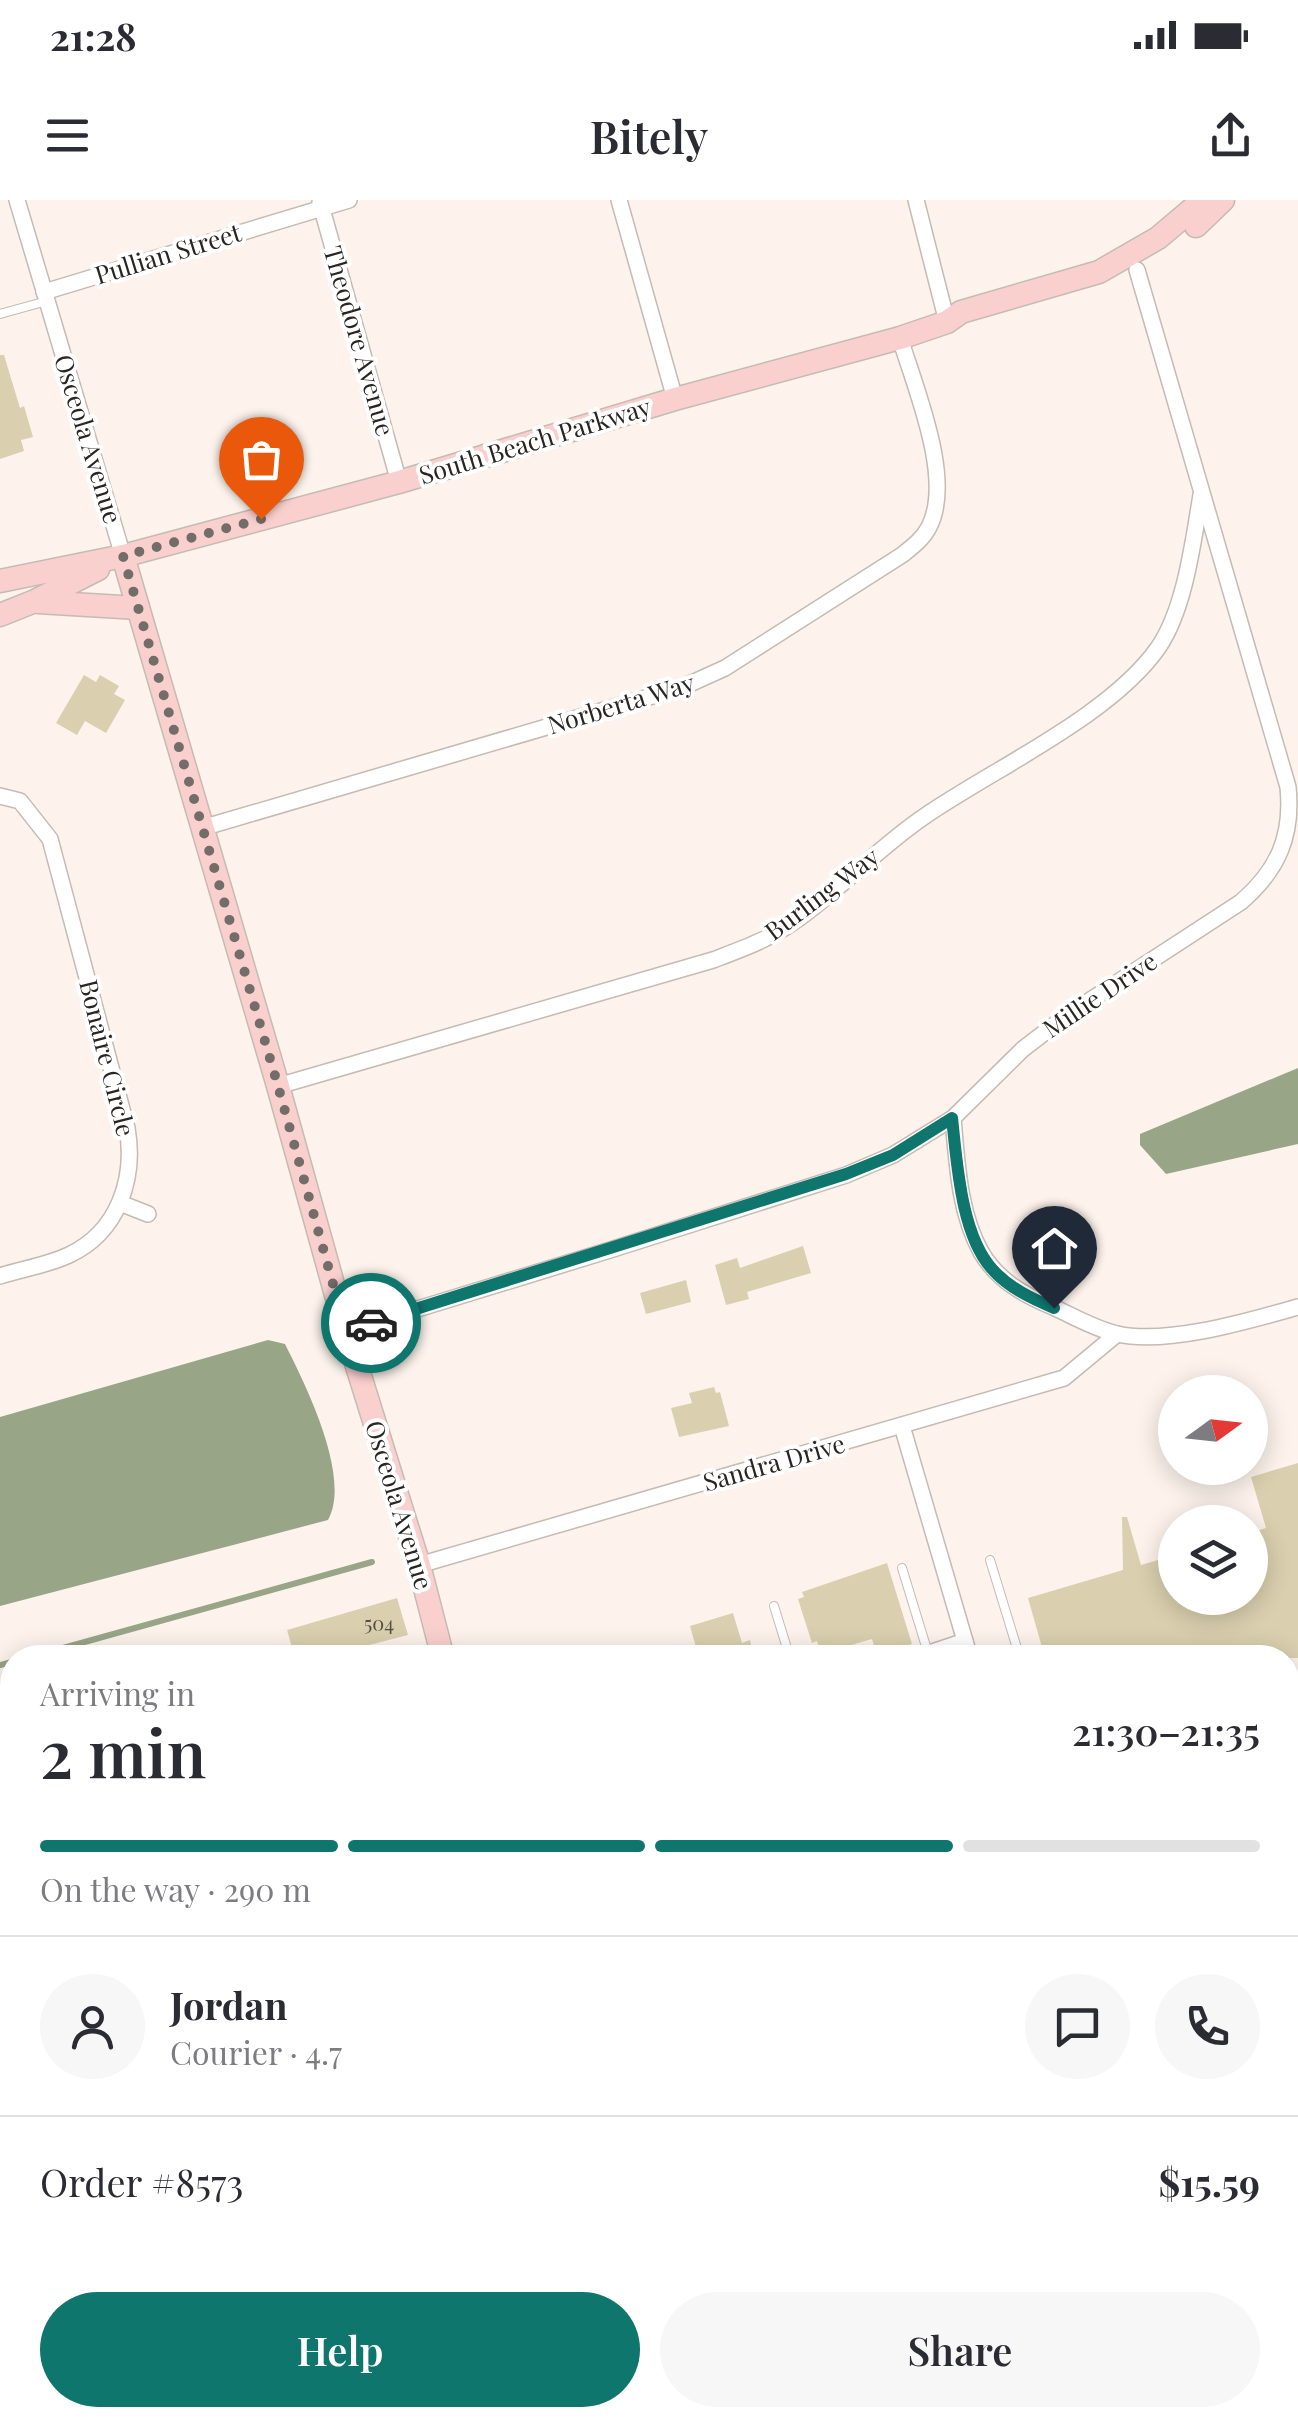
<!DOCTYPE html>
<meta charset="utf-8">
<style>
body{margin:0;font-family:"Playfair Display",serif;background:#f7f7f7;color:#2b2b33;height:100vh;display:flex;flex-direction:column;font-size:38px;white-space:nowrap}
*{box-sizing:border-box;margin:0}
p{font-size:32px;color:#7c7c81}
.icon{flex:none;width:55px;height:55px;fill:none;stroke:currentColor;stroke-width:2;stroke-linecap:round;stroke-linejoin:round}
.map{position:relative;flex:1;overflow:hidden}
.details{position:absolute;left:0px;top:1445px;width:1300px;height:782px;display:flex;flex-direction:column;background:#fff;border-radius:40px 40px 0 0;box-shadow:0 5px 25px #0003}
.details>*{flex:none}
.needle{width:65px;rotate:75deg}
.tools{position:absolute;left:1158px;top:1175px;display:grid;gap:20px}
.tools a{display:grid;place-items:center;width:110px;height:110px;border-radius:50%;background:#fff;box-shadow:0 5px 25px #0003;font-size:50px}
.pin{position:absolute;display:grid;place-items:center;width:85px;height:85px;color:#fff;margin:-102px -42px;border-radius:50% 50% 50% 0;rotate:-45deg;box-shadow:0 0 10px #0007}
.pin .icon{rotate:45deg}
.courier{position:absolute;display:grid;place-items:center;width:100px;height:100px;margin:-50px;border:8px solid #0f766e;border-radius:50%;background:#fff;color:#222;box-shadow:0 2px 12px #0007}
.head em{font-style:normal;font-weight:600}
.head div{display:flex;flex-direction:column-reverse}
.head{display:flex;align-items:center;justify-content:space-between;height:170px;padding:0 40px}
h1{font-size:65px;font-weight:600;line-height:75px}
.bar{display:grid;grid-template-columns:repeat(4,1fr);gap:15px 10px;align-content:center;height:120px;padding:0 40px}
.bar i{height:12px;border-radius:8px;background:#e1e1e2}
.bar .current{background:#0f766e}
.bar p{grid-column:span 4}
.line{display:flex;align-items:center;gap:25px;padding:0 40px;border-top:2px solid #e1e1e2}
.line div{flex:1}
.round{display:grid;place-items:center;flex:none;width:105px;height:105px;border-radius:52px;background:#f7f7f7}
.button{display:flex;gap:20px;margin-top:auto;padding:20px 40px}
.button a{flex:1;height:115px;border-radius:60px;background:#0f766e;color:#fff;font-size:40px;font-weight:600;line-height:115px;text-align:center}
.button a+a{background:#f7f7f7;color:#2b2b33}
.status{display:flex;justify-content:space-between;align-items:center;height:70px;padding:0 50px;background:#fff;direction:ltr}
.status svg{height:28px;fill:currentColor}
header{display:flex;justify-content:space-between;align-items:center;height:130px;padding:0 40px;background:#fff;font-size:45px;font-weight:600}
.map>svg:first-child{display:block}
</style>
<div class="status"><b>21:28</b><svg viewBox="0 0 49 12"><path d="M0 12V9h3v3zM5 12V6h3v6zM10 12V3h3v9zM15 12V0h3v12zM26 1h20v11H26zM47 4h2v5h-2z"/></svg></div>
<header><svg class="icon" aria-label="menu" viewBox="0 0 24 24"><path d="M4 6h16M4 12h16M4 18h16"/></svg>Bitely<svg class="icon" aria-label="share" viewBox="0 0 24 24"><path d="M12 15V3M7 8l5-5 5 5M5 13v7h14v-7"/></svg></header>
<div class="map">
<svg width="1298" height="2227" viewBox="0 0 1298 2227">
<rect width="100%" height="100%" fill="#fdf3ec"/>
<g fill="#98a587">
<polygon points="1298,868 1298,944 1166,974 1140,945 1140,934"/>
<path d="M268,1140L285,1144C305,1184 352,1277 328,1320L0,1406V1217Z"/>
<polygon points="912,2215 979,2215 982,2223 993,2227 916,2227"/>
</g>
<g fill="none" stroke-linecap="round" stroke-linejoin="round">
<g stroke="#98a587" stroke-width="6">
<polyline points="27,1458 372,1362"/>
<polyline points="0,1465 12,1462"/>
</g>
</g>
<g fill="#dad0af">
<polygon points="0,155 4,155 20,208 24,206 33,237 21,240 24,251 0,259"/>
<polygon points="84,475 96,482 100,475 119,486 114,494 125,500 106,533 85,521 77,535 56,523"/>
<polygon points="803,1046 811,1073 747,1092 749,1099 726,1105 715,1065 737,1058 740,1068"/>
<polygon points="686,1080 691,1102 646,1114 640,1093"/>
<polygon points="714,1187 716,1193 720,1192 729,1226 679,1237 671,1208 692,1203 689,1193"/>
<polygon points="1298,1263 1298,1458 1045,1458 1028,1398 1123,1370 1122,1317 1127,1317 1141,1365 1175,1355 1175,1398 1250,1398 1250,1333 1266,1328 1251,1277"/>
<polygon points="887,1363 912,1444 877,1455 872,1439 821,1454 817,1441 812,1443 803,1415 798,1399 804,1397 802,1392"/>
<polygon points="397,1398 408,1435 319,1458 295,1458 287,1430"/>
<polygon points="733,1413 742,1443 750,1440 754,1458 699,1458 690,1426"/>
</g>
<g fill="none" stroke-linecap="round" stroke-linejoin="round">
<defs>
<g id="lane">
<polyline points="0,114 47,101"/>
<polyline points="990,1360 1020,1458"/>
<polyline points="902,1368 928,1453"/>
<polyline points="774,1406 790,1458"/>
<polyline points="1288,1566 1298,1603"/>
<polyline points="1288,1658 1298,1656"/>
<polyline points="1288,1984 1298,2005"/>
<polyline points="0,2066 12,2043"/>
<polyline points="683,2215 686,2227"/>
<polyline points="617,2227 618,2225"/>
<polyline points="864,2227 873,2215"/>
</g>
<g id="street">
<polyline points="17,0 123,356"/>
<polyline points="619,0 675,199"/>
<polyline points="916,0 947,122"/>
<polyline points="320,2 399,282"/>
<polyline points="44,92 349,0"/>
<path d="M0,596L20,601L50,639L127,928C136,979 118,1032 69,1055C48,1065 22,1069 0,1076"/>
<path d="M202,628L683,487L725,468L902,355C912,347 923,339 929,327C954,279 915,188 900,138"/>
<path d="M278,886L713,760C742,749 770,739 795,721C841,689 879,647 925,616C995,568 1110,516 1158,448C1185,409 1193,342 1201,295"/>
<path d="M953,918C957,962 959,1013 981,1052C997,1080 1024,1095 1053,1107C1073,1116 1095,1129 1117,1134C1168,1145 1248,1121 1298,1107"/>
<polyline points="120,1003 148,1014"/>
<path d="M346,1131L610,1050L846,975L893,955L953,918L1023,849L1066,816L1241,702C1278,670 1293,636 1288,587L1137,70"/>
<polyline points="902,1226 970,1458"/>
<polyline points="419,1365 1064,1178 1117,1134"/>
<polyline points="914,1458 965,1441"/>
<polyline points="1288,1509 1298,1506"/>
<polyline points="0,1638 5,1636"/>
<polyline points="0,2003 12,2009"/>
<polyline points="1288,2038 1298,2032"/>
<polyline points="1288,2096 1298,2117"/>
<polyline points="467,2215 493,2227"/>
<polyline points="1163,2215 1167,2227"/>
</g>
<g id="secondary">
<polyline points="1196,26 1223,0"/>
<polyline points="123,356 278,886 346,1131 419,1365 443,1458"/>
<polyline points="0,381 123,356 399,282 675,199 900,138 947,122 961,112 1099,72 1158,38 1203,0"/>
<polyline points="38,402 138,408"/>
<polyline points="0,415 35,401 98,369"/>
<polyline points="662,2215 665,2227"/>
</g>
<g id="primary">
<polyline points="1288,1819 1298,1816"/>
<polyline points="1288,1865 1298,1862"/>
<polyline points="0,2207 12,2202"/>
<polyline points="69,2227 104,2215"/>
</g>
</defs>
<use href="#lane" stroke="#c4bbb3" stroke-width="10"/>
<use href="#street" stroke="#c4bbb3" stroke-width="18"/>
<use href="#secondary" stroke="#c4bbb3" stroke-width="25"/>
<use href="#primary" stroke="#d4d3d3" stroke-width="28"/>
<use href="#lane" stroke="#fff" stroke-width="8"/>
<use href="#street" stroke="#fff" stroke-width="15"/>
<use href="#secondary" stroke="#fad0ce" stroke-width="22"/>
<use href="#primary" stroke="#f5a19e" stroke-width="25"/>
</g>
<g fill="none" stroke-linecap="round" stroke-linejoin="round">
<polyline stroke="#736d69" stroke-width="10" stroke-dasharray="0 18" points="261,319 123,356 278,886 346,1131 371,1123"/>
<path stroke="#0f766e" stroke-width="12" d="M371,1123L846,974L893,955L952,918C957,963 961,1036 993,1070C1009,1088 1033,1099 1054,1108"/>
</g>
<g text-anchor="middle" stroke-width="8" stroke-linejoin="round" paint-order="stroke">
<g font-size="20" fill="#555045">
<text x="379" y="1431">504</text>
</g>
<g font-size="25" fill="#292522" stroke="#fff">
<text transform="translate(168 54) rotate(-17)" y="9">Pullian Street</text>
<text transform="translate(359 141) rotate(74)" y="9">Theodore Avenue</text>
<text transform="translate(88 239) rotate(73)" y="9">Osceola Avenue</text>
<text transform="translate(535 241) rotate(-17)" y="9">South Beach Parkway</text>
<text transform="translate(621 504) rotate(-17)" y="9">Norberta Way</text>
<text transform="translate(822 694) rotate(-37)" y="9">Burling Way</text>
<text transform="translate(1100 795) rotate(-34)" y="9">Millie Drive</text>
<text transform="translate(107 858) rotate(76)" y="9">Bonaire Circle</text>
<text transform="translate(774 1263) rotate(-16)" y="9">Sandra Drive</text>
<text transform="translate(399 1305) rotate(73)" y="9">Osceola Avenue</text>
</g>
</g>
</svg>
<div class="tools">
<a><svg class="needle" viewBox="-14 -14 28 28"><path d="M0-13l5 13h-10z" fill="#e53935"/><path d="M0 13l5-13h-10z" fill="#7c7c81"/></svg></a>
<a><svg class="icon" aria-label="layers" viewBox="0 0 24 24"><path d="M12 4l9 5-9 5-9-5zM3 14l9 5 9-5"/></svg></a>
</div>
<div class="pin" style="left:261px;top:319px;background:#ea580c"><svg class="icon" aria-label="bag" viewBox="0 0 24 24"><path d="M5 8h14l-1 12H6zM9 8a3 3 0 0 1 6 0"/></svg></div>
<div class="pin" style="left:1054px;top:1108px;background:#1f2937"><svg class="icon" aria-label="home" viewBox="0 0 24 24"><path d="M3 11l9-7 9 7M6 9v11h12V9"/></svg></div>
<div class="courier" style="left:371px;top:1123px"><svg class="icon" aria-label="car" viewBox="0 0 24 24"><path d="M5 17H2v-5l4-1 3-4h7l3 4 3 1v5h-3M9 17h6M6 11h13"/><circle cx="7" cy="17" r="2"/><circle cx="17" cy="17" r="2"/></svg></div>
<section class="details">
<div class="head"><div><h1>2 min</h1><p>Arriving in</p></div><em>21:30–21:35</em></div>
<div class="bar"><i class="current"></i><i class="current"></i><i class="current"></i><i></i><p>On the way · 290 m</p></div>
<div class="line" style="height:180px"><a class="round"><svg class="icon" aria-label="person" viewBox="0 0 24 24"><circle cx="12" cy="8" r="4"/><path d="M4 21q1-7 8-7t8 7"/></svg></a><div><b>Jordan</b><p>Courier · 4.7</p></div><a class="round"><svg class="icon" aria-label="chat" viewBox="0 0 24 24"><path d="M4 5h16v11H9l-5 4z"/></svg></a><a class="round"><svg class="icon" aria-label="phone" viewBox="0 0 24 24"><path d="M5 4h4l2 5-3 2q2 4 5 5l2-3 5 2v4C11 20 4 13 5 4z"/></svg></a></div>
<div class="line" style="height:130px"><div>Order #8573</div><b>$15.59</b></div>
<div class="button"><a>Help</a><a>Share</a></div>
</section>
</div>
